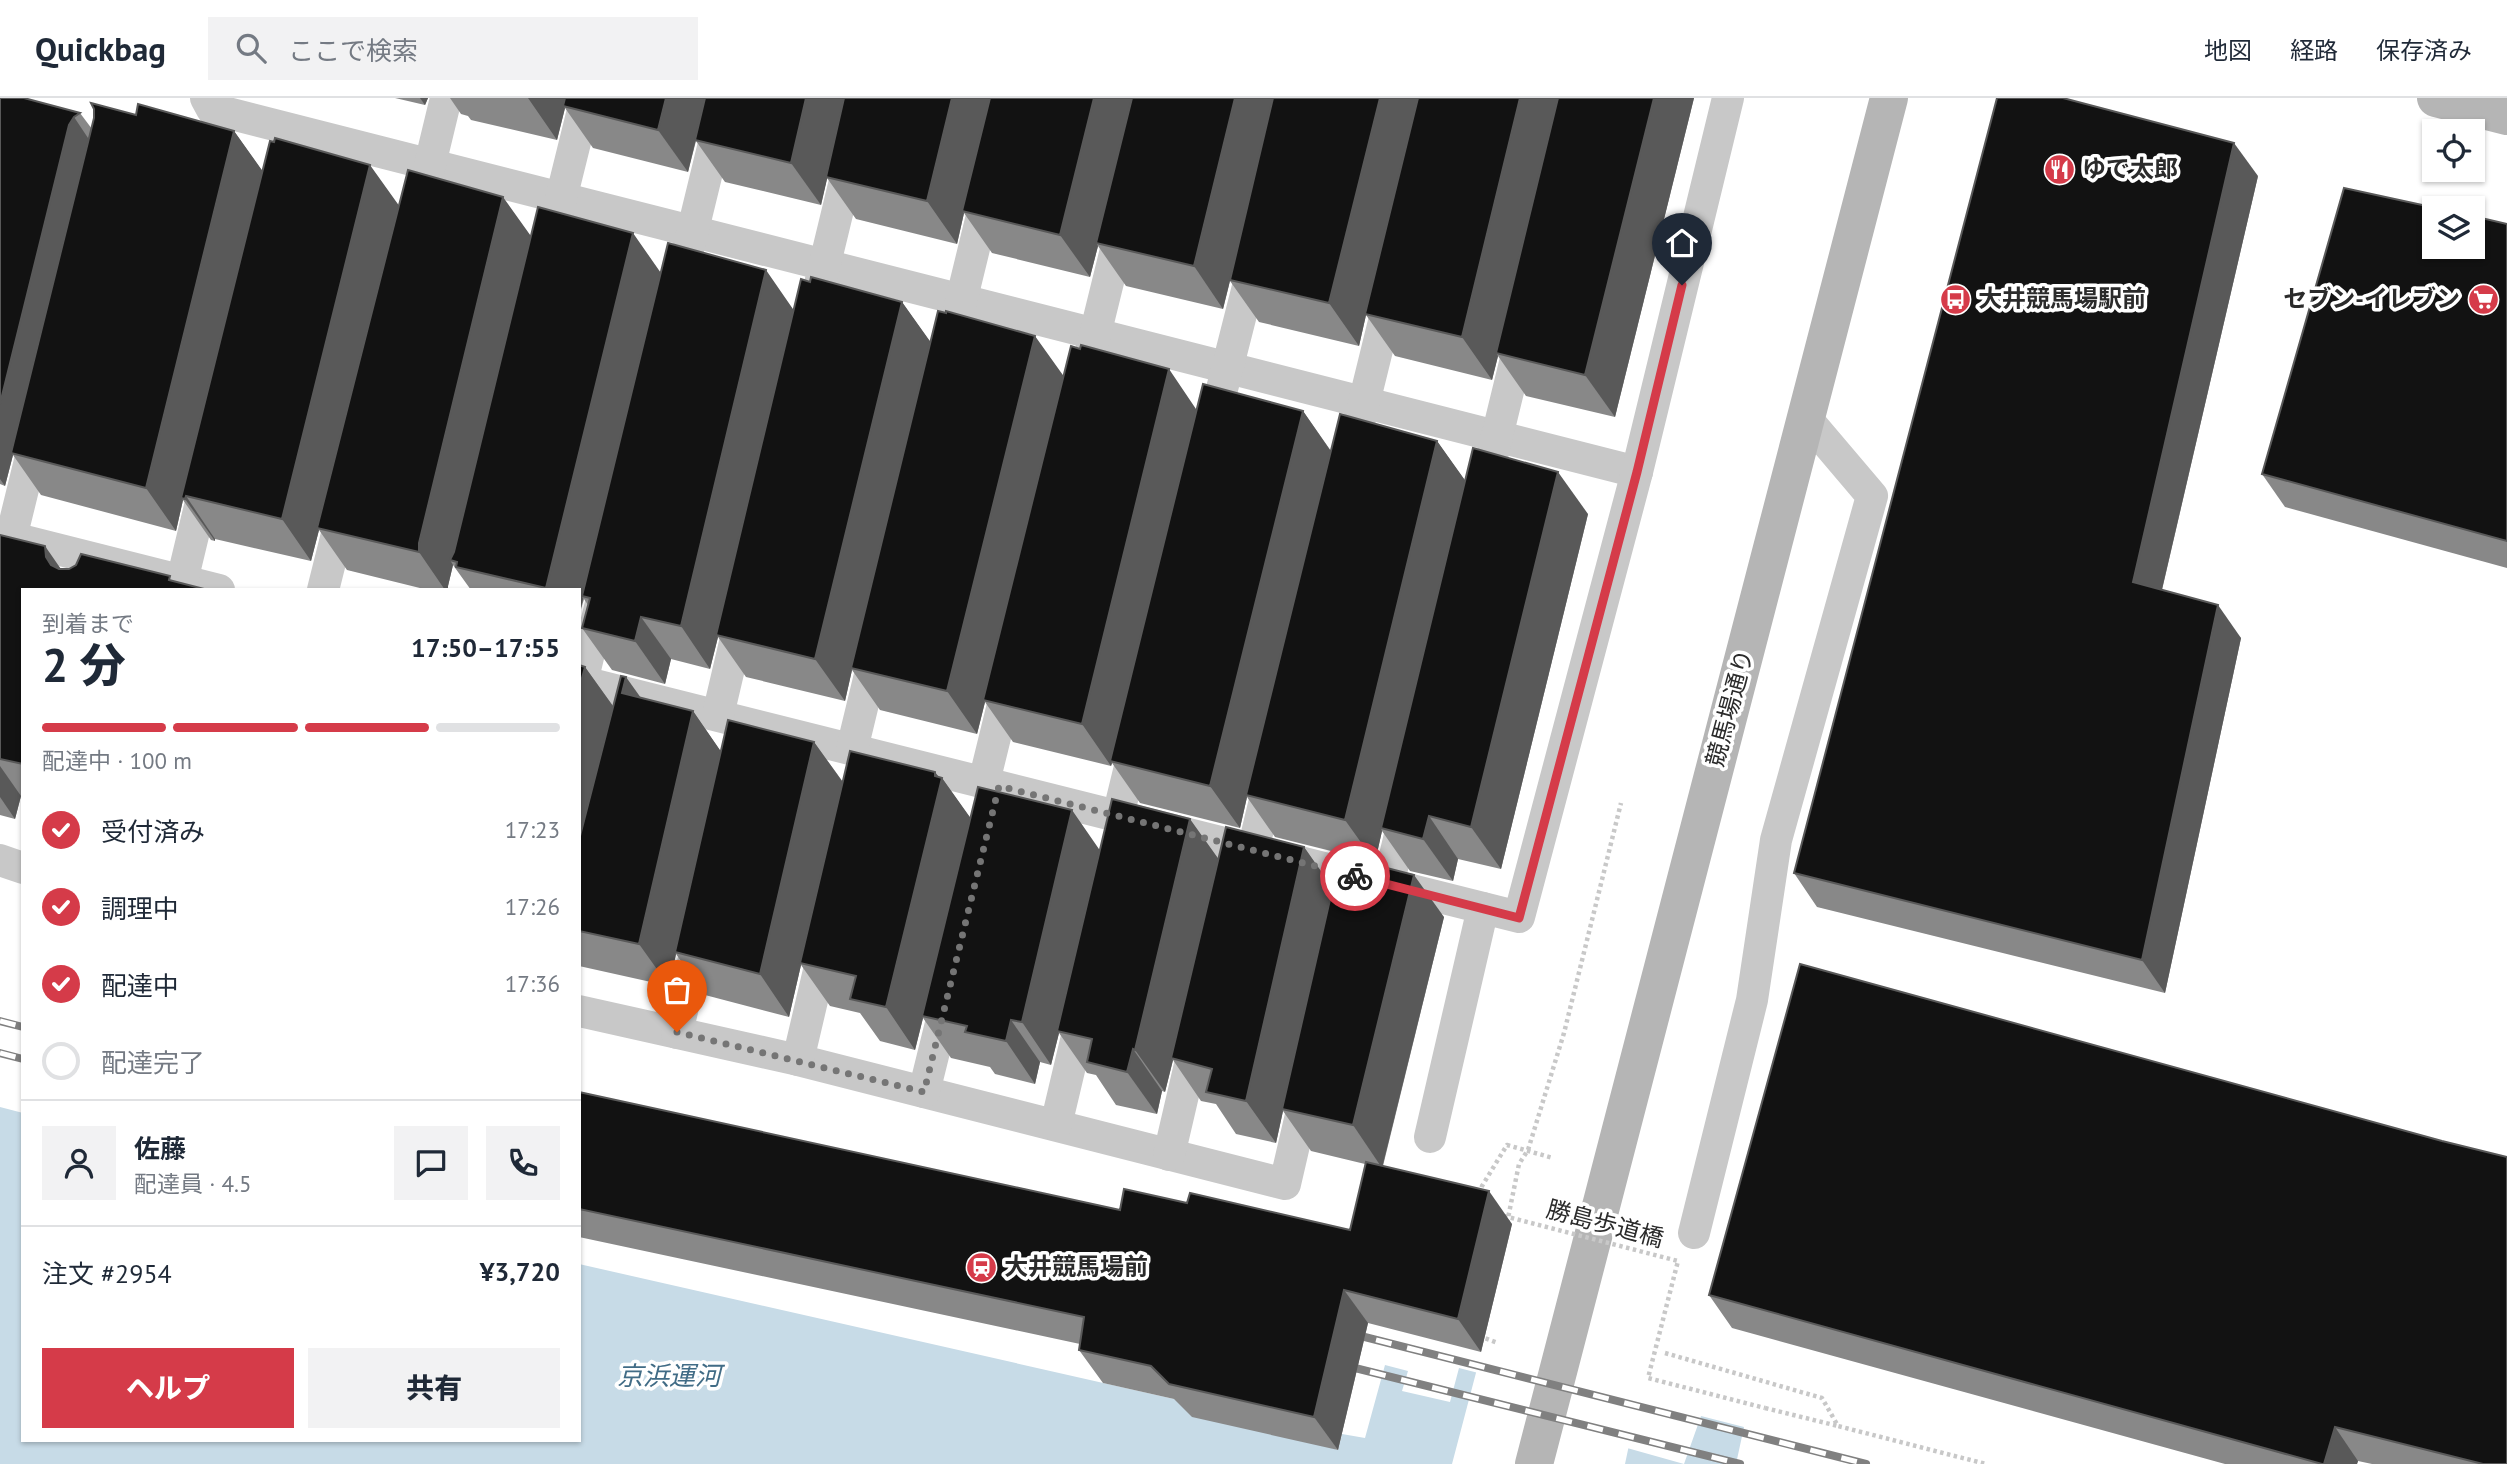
<!DOCTYPE html>
<html lang="ja">
<meta charset="utf-8">
<style>
body{margin:0;font-family:"PT Sans","Noto Sans JP",sans-serif;background:#f2f2f3;color:#1f2937;height:100vh;display:flex;flex-direction:column;font-size:26px;white-space:nowrap}
*{box-sizing:border-box;margin:0}
p{font-size:23px;color:#747a83}
.icon{flex:none;width:38px;height:38px;fill:none;stroke:currentColor;stroke-width:2;stroke-linecap:round;stroke-linejoin:round}
.map{position:relative;flex:1;overflow:hidden}
.drawer{position:absolute;left:21px;top:490px;width:560px;height:854px;display:flex;flex-direction:column;background:#fff;border-radius:0px;box-shadow:0 2px 5px #0004}
.drawer>*{flex:none}
.controls{position:absolute;left:2422px;top:21px;display:grid;gap:14px}
.controls a{display:grid;place-items:center;width:63px;height:63px;border-radius:0px;background:#fff;box-shadow:0 2px 5px #0004;font-size:35px}
.pin{position:absolute;display:grid;place-items:center;width:60px;height:60px;color:#fff;margin:-72px -30px;border-radius:50% 50% 50% 0;rotate:-45deg;box-shadow:0 0 7px #0007}
.pin .icon{rotate:45deg}
.courier{position:absolute;display:grid;place-items:center;width:70px;height:70px;margin:-35px;border:5px solid #d53b49;border-radius:50%;background:#fff;color:#222;box-shadow:0 2px 9px #0007}
.headline em{font-style:normal;font-weight:800}
.headline div{display:flex;flex-direction:column-reverse}
.headline{display:flex;align-items:center;justify-content:space-between;height:119px;padding:0 21px}
h1{font-size:46px;font-weight:800;line-height:52px}
.bar{display:grid;grid-template-columns:repeat(4,1fr);gap:10px 7px;align-content:center;height:84px;padding:0 21px}
.bar i{height:9px;border-radius:5px;background:#e0e1e3}
.bar .current{background:#d53b49}
.bar p{grid-column:span 4}
.line{display:flex;align-items:center;gap:18px;padding:0 21px;border-top:2px solid #e0e1e3}
.line div{flex:1}
.round{display:grid;place-items:center;flex:none;width:74px;height:74px;border-radius:0px;background:#f2f2f3}
ol{padding:0 21px;list-style:none}
li{display:flex;align-items:center;gap:21px;height:77px}
li p{margin-inline-start:auto}
li .icon{padding:7px;border-radius:50%;background:#d53b49;color:#fff;stroke-width:4}
li:last-child{color:#747a83}
li i{width:38px;height:38px;border:4px solid #e0e1e3;border-radius:50%}
.cta{display:flex;gap:14px;margin-top:auto;padding:14px 21px}
.cta a{flex:1;height:80px;border-radius:0px;background:#d53b49;color:#fff;font-size:28px;font-weight:800;line-height:80px;text-align:center}
.cta a+a{background:#f2f2f3;color:#1f2937}
header{display:flex;align-items:center;gap:42px;box-sizing:border-box;height:98px;padding:0 35px;background:#fff;border-bottom:2px solid #e0e1e3}
header strong{font-size:33px}
nav{display:flex;gap:38px;margin-inline-start:auto;font-size:24px}
.search{width:490px;height:63px;background:#f2f2f3;display:flex;align-items:center;gap:18px;box-sizing:border-box;padding:0 24px;border-radius:0px;color:#747a83;font-size:26px}
.map>svg:first-child{display:block}
</style>
<header>
<strong>Quickbag</strong>
<div class="search"><svg class="icon" aria-label="search" viewBox="0 0 24 24"><circle cx="10" cy="10" r="6"/><path d="M15 15l6 6"/></svg>ここで検索</div>
<nav><a>地図</a><a>経路</a><a>保存済み</a></nav>
</header>
<div class="map">
<svg width="2507" height="1366" viewBox="0 0 2507 1366">
<rect width="100%" height="100%" fill="#fff"/>
<polygon fill="#c7dbe7" points="0,1009 23,1015 23,1342 579,1342 579,1166 1174,1301 1338,1352 1342,1336 1365,1340 1385,1267 1408,1273 1402,1293 1450,1304 1459,1270 1630,1314 1620,1348 1684,1366 1701,1318 1744,1329 1736,1366 0,1366"/>
<polygon fill="#fff" points="1477,1271 1632,1311 1634,1315 1624,1346 1629,1347 1625,1366 1452,1366"/>
<g fill="none" stroke-linecap="round" stroke-linejoin="round">
<g stroke="#c8c8c8" stroke-width="4.5" stroke-dasharray="3.5 3.5" stroke-linecap="butt">
<polyline points="1480,1096 1482,1088 1507,1047 1553,1060"/>
<polyline points="1507,1125 1519,1066 1528,1052 1564,935 1621,705"/>
<polyline points="1479,1238 1498,1245"/>
<polyline points="1665,1255 1822,1300 1838,1328 1986,1366"/>
<polyline points="1765,1310 1838,1328"/>
</g>
<g stroke="#c8c8c8" stroke-width="32">
<polyline points="206,0 212,11 1637,374"/>
<polyline points="425,87 446,0"/>
<polyline points="556,121 586,0"/>
<polyline points="688,152 725,0"/>
<polyline points="820,186 865,0"/>
<polyline points="957,220 988,93"/>
<polyline points="1090,257 1122,127"/>
<polyline points="1222,291 1255,161"/>
<polyline points="1359,325 1391,195"/>
<polyline points="1492,359 1522,236"/>
<polyline points="5,438 219,492"/>
<polyline points="11,440 37,334"/>
<polyline points="182,483 207,379"/>
<polyline points="323,492 343,412"/>
<polyline points="579,583 1519,819 1637,374 1728,0"/>
<polyline points="582,584 602,501"/>
<polyline points="718,617 741,519"/>
<polyline points="852,651 876,552"/>
<polyline points="984,684 1009,582"/>
<polyline points="1118,718 1136,644"/>
<polyline points="1253,752 1271,677"/>
<polyline points="0,762 23,770"/>
<polyline points="1388,787 1406,712"/>
<polyline points="579,913 798,962 1285,1086 1307,991"/>
<polyline points="677,935 700,834"/>
<polyline points="798,962 825,847"/>
<polyline points="924,994 948,897"/>
<polyline points="1056,1027 1083,913"/>
<polyline points="1430,1039 1483,810"/>
<polyline points="1169,1057 1196,941"/>
<polyline points="1694,1135 1752,902 1776,742 1872,398 1805,319"/>
</g>
<g stroke="#b5b5b5" stroke-width="38">
<polyline points="2436,0 2507,18"/>
<polyline points="1534,1366 1889,0"/>
</g>
<defs>
<g id="rail">
<polyline points="0,923 23,929"/>
<polyline points="0,955 23,961"/>
<polyline points="1345,1234 1866,1366"/>
<polyline points="1339,1266 1740,1366"/>
</g>
</defs>
<use href="#rail" stroke="#808080" stroke-width="8"/>
<use href="#rail" stroke="#fff" stroke-width="5" stroke-dasharray="16" stroke-linecap="butt"/>
<polyline stroke="#c8c8c8" stroke-width="4.5" stroke-dasharray="3.5 3.5" stroke-linecap="butt" points="1504,1118 1678,1163 1648,1280 1765,1310"/>
</g>
<g fill="#888">
<polygon points="0,0 80,15 92,31 136,17 234,33 262,73 399,108 531,139 794,212 902,204 930,244 1197,312 1303,313 1331,353 1437,343 1465,383 1588,416 1501,771 1458,761 1453,783 1410,773 1382,733 1375,764 1275,739 1247,699 1240,730 1140,705 1112,665 1111,668 1013,644 985,604 977,636 880,612 852,572 845,603 746,579 718,539 710,571 671,561 665,586 612,572 582,530 588,507 584,501 579,518 579,492 471,492 453,467 448,488 448,492 428,492 347,472 319,432 311,463 215,441 215,443 211,442 183,402 176,433 41,397 13,357 5,388 0,386"/>
<polygon points="395,0 428,0 425,7"/>
<polygon points="450,0 1694,0 1615,319 1526,298 1498,258 1492,282 1395,258 1366,217 1359,248 1259,224 1230,183 1223,211 1126,188 1098,148 1090,179 992,155 964,115 957,146 856,121 827,80 821,107 725,84 696,43 688,74 593,50 565,10 557,42 471,22 468,18 461,16"/>
<polygon points="2258,78 2162,492 2241,540 2165,895 1817,809 1794,775"/>
<polygon points="2507,126 2507,470 2285,409 2262,376"/>
<polygon points="0,437 62,471 170,478 23,492 23,699 21,698 15,721 0,717"/>
<polygon points="579,567 585,569 613,608 641,600 693,613 721,654 814,644 843,684 939,679 942,680 970,720 1100,752 1218,761 1304,749 1333,790 1444,819 1383,1068 1512,1126 1481,1254 1368,1225 1338,1352 1192,1319 1174,1301 1103,1285 1079,1252 1080,1246 579,1139 579,994 1120,1112 1187,1105 1350,1132 1365,1066 1311,1053 1283,1013 1276,1045 1236,1036 1216,1006 1201,1003 1173,962 1165,994 1162,993 1157,1016 1116,1007 1096,977 1087,975 1059,935 1051,967 1040,964 1035,986 995,976 990,969 951,960 923,920 915,952 880,943 860,915 830,908 801,867 789,919 705,897 676,856 669,888 579,868"/>
<polygon points="2442,1043 2507,1366 2372,1366 2358,1363 2357,1366 2225,1366 1732,1230 1709,1197"/>
</g>
<g fill="#595959">
<polygon points="420,0 428,0 425,7"/>
<polygon points="528,0 567,0 563,8 565,10 557,42"/>
<polygon points="666,0 706,0 688,74 658,32"/>
<polygon points="806,0 846,0 821,107 791,65"/>
<polygon points="952,0 992,0 962,113 964,115 957,146 927,103"/>
<polygon points="1094,0 1134,0 1096,145 1098,148 1090,179 1060,137"/>
<polygon points="1235,0 1275,0 1223,211 1194,168"/>
<polygon points="1380,0 1420,0 1365,216 1366,217 1359,248 1329,205"/>
<polygon points="1520,0 1560,0 1496,255 1498,258 1492,282 1462,239"/>
<polygon points="1654,0 1694,0 1615,319 1585,277"/>
<polygon points="74,19 92,46 11,355 13,357 5,388 0,381 0,306 69,27"/>
<polygon points="234,33 264,75 181,400 183,402 176,433 146,390"/>
<polygon points="2234,45 2258,78 2156,517 2133,484"/>
<polygon points="370,67 400,109 317,430 319,432 311,463 282,421"/>
<polygon points="503,99 533,141 454,463 450,462 453,467 448,488 448,492 445,492 419,454 419,445"/>
<polygon points="633,135 663,178 582,498 583,501 579,518 579,492 547,492 546,490"/>
<polygon points="766,172 795,214 716,537 718,539 710,571 681,528"/>
<polygon points="902,204 932,246 851,570 852,572 845,603 815,561"/>
<polygon points="1035,238 1065,280 983,602 985,604 977,636 947,593"/>
<polygon points="1169,271 1198,314 1110,663 1112,665 1111,668 1082,626"/>
<polygon points="1303,313 1332,355 1246,697 1247,699 1240,730 1210,688"/>
<polygon points="1437,343 1467,385 1381,730 1382,733 1375,764 1345,722"/>
<polygon points="1558,374 1588,416 1501,771 1471,729"/>
<polygon points="186,398 215,441 215,443 185,401"/>
<polygon points="45,448 72,487 68,492 46,459"/>
<polygon points="2218,507 2241,540 2165,895 2142,862"/>
<polygon points="641,519 671,561 665,586 635,543"/>
<polygon points="585,569 615,611 579,752 579,591"/>
<polygon points="626,579 656,621 622,595"/>
<polygon points="693,613 722,655 675,854 676,856 669,888 639,846"/>
<polygon points="814,644 844,686 800,865 801,867 789,919 760,876"/>
<polygon points="0,668 21,698 15,721 0,699"/>
<polygon points="935,674 942,683 942,680 972,722 922,918 923,920 915,952 886,909"/>
<polygon points="1072,712 1101,754 1057,933 1059,935 1051,967 1022,924"/>
<polygon points="1429,718 1458,761 1453,783 1423,741"/>
<polygon points="1190,721 1220,763 1171,960 1173,962 1165,994 1135,952"/>
<polygon points="1304,749 1334,792 1282,1011 1283,1013 1276,1045 1246,1003"/>
<polygon points="1414,777 1444,819 1382,1070 1353,1027"/>
<polygon points="1011,922 1040,964 1035,986 1006,943"/>
<polygon points="1133,951 1162,993 1157,1016 1127,974"/>
<polygon points="1489,1093 1512,1126 1481,1254 1458,1221"/>
<polygon points="1344,1192 1368,1225 1338,1352 1314,1319"/>
<polygon points="2335,1329 2358,1363 2357,1366 2324,1366"/>
</g>
<g fill="#121212" stroke="#595959" stroke-width="2">
<polygon points="0,0 24,0 80,15 74,19 69,27 0,306"/>
<polygon points="565,0 666,0 658,32 563,8"/>
<polygon points="705,0 806,0 791,65 695,42"/>
<polygon points="844,0 952,0 927,103 826,79"/>
<polygon points="990,0 1094,0 1060,137 962,113"/>
<polygon points="1132,0 1235,0 1194,168 1096,145"/>
<polygon points="1273,0 1380,0 1329,205 1230,182"/>
<polygon points="1418,0 1520,0 1462,239 1365,216"/>
<polygon points="1558,0 1654,0 1585,277 1496,255"/>
<polygon points="1997,0 2063,0 2234,45 2133,484 2218,507 2142,862 1794,775"/>
<polygon points="91,5 136,17 138,6 234,33 146,390 11,355 94,20 94,11"/>
<polygon points="275,40 370,67 282,421 186,398 185,401 181,400 270,43 274,44"/>
<polygon points="408,72 503,99 419,445 419,454 317,430"/>
<polygon points="2344,90 2436,110 2434,110 2434,149 2473,149 2473,118 2507,126 2507,443 2262,376"/>
<polygon points="538,109 633,135 546,490 456,469 457,464 450,462 454,454"/>
<polygon points="668,145 766,172 681,528 641,519 635,543 582,530 590,500 582,498"/>
<polygon points="811,179 902,204 815,561 716,537 801,181 810,184"/>
<polygon points="938,213 946,215 946,213 1035,238 947,593 851,570"/>
<polygon points="1081,247 1169,271 1082,626 983,602 1071,248 1080,251"/>
<polygon points="1203,286 1303,313 1210,688 1110,663"/>
<polygon points="1340,316 1437,343 1345,722 1246,697"/>
<polygon points="1473,350 1558,374 1471,729 1429,718 1423,741 1381,730"/>
<polygon points="0,437 45,448 46,459 51,467 59,471 69,471 76,467 81,456 170,478 169,482 208,492 23,492 23,666 0,661"/>
<polygon points="579,567 585,569 579,591"/>
<polygon points="621,578 626,579 622,595 693,613 639,846 579,833 579,742"/>
<polygon points="728,622 814,644 760,876 675,854"/>
<polygon points="850,653 935,674 935,678 942,680 886,909 850,901 856,878 800,865"/>
<polygon points="978,689 1072,712 1022,924 1011,922 1006,943 965,934 967,928 922,918"/>
<polygon points="1112,701 1190,721 1135,952 1133,951 1127,974 1087,964 1092,941 1057,933"/>
<polygon points="1226,729 1304,749 1246,1003 1206,994 1212,971 1171,960"/>
<polygon points="1340,758 1414,777 1353,1027 1282,1011"/>
<polygon points="1800,866 2442,1043 2507,1059 2507,1366 2483,1366 2335,1329 2324,1366 2322,1366 1709,1197"/>
<polygon points="579,994 1120,1112 1124,1091 1187,1105 1190,1095 1350,1132 1366,1064 1489,1093 1458,1221 1344,1192 1314,1319 1169,1286 1151,1268 1079,1252 1084,1219 579,1111"/>
</g>
<g fill="none" stroke-linecap="round" stroke-linejoin="round">
<polyline stroke="#757575" stroke-width="7" stroke-dasharray="0 12.6" points="677,934 924,994 999,688 1355,778"/>
<polyline stroke="#d53b49" stroke-width="9" points="1355,778 1519,820 1637,374 1682,187"/>
</g>
<defs>
<symbol id="restaurant-disc" viewBox="-11 -11 22 22"><circle r="9.5" fill="#d53b49" stroke="#fff"/><path d="M-5-6h1v4h1v-4h1v4h1v-4h1v5L-1.5 .5V6h-2V.5L-5-1ZM5-6V6H3V1.5H1.5Q1.5-4 5-6Z" fill="#fff"/></symbol>
<symbol id="bus-disc" viewBox="-11 -11 22 22"><circle r="9.5" fill="#d53b49" stroke="#fff"/><path d="M-5-6H5V4H4V6H2V4H-2V6H-4V4H-5ZM-3.5-4V0h7V-4ZM-3.5 1.2v1.5H-2V1.2ZM2 1.2v1.5H3.5V1.2Z" fill="#fff"/></symbol>
<symbol id="supermarket-disc" viewBox="-11 -11 22 22"><circle r="9.5" fill="#d53b49" stroke="#fff"/><path d="M-6-5.5h2.5l.6 2H6L4.5 2H-2.5L-4.4-4H-6ZM-1.5 3.2a1.3 1.3 0 1 0 .1 0ZM3 3.2a1.3 1.3 0 1 0 .1 0Z" fill="#fff"/></symbol>
<symbol id="station-disc" viewBox="-11 -11 22 22"><circle r="9.5" fill="#d53b49" stroke="#fff"/><path d="M-3-6H3Q5-6 5-4V2Q5 4 3 4L4.5 6H3L1.5 4h-3L-3 6H-4.5L-3 4Q-5 4-5 2V-4Q-5-6-3-6ZM-3.5-4v3h7v-3ZM-3.5 1v1.5H-2V1ZM2 1v1.5H3.5V1Z" fill="#fff"/></symbol>
</defs>
<g fill-rule="evenodd">
<use href="#restaurant-disc" x="2042" y="54" width="35" height="35"/>
<use href="#bus-disc" x="1938" y="184" width="35" height="35"/>
<use href="#supermarket-disc" x="2466" y="184" width="35" height="35"/>
<use href="#station-disc" x="964" y="1152" width="35" height="35"/>
</g>
<g text-anchor="middle" stroke-width="7" stroke-linejoin="round" paint-order="stroke">
<g font-size="24" font-weight="bold" fill="#2b2b2b" stroke="#fff" text-anchor="start">
<text x="2082" y="79">ゆで太郎</text>
<text x="1978" y="209">大井競馬場駅前</text>
<text x="2460" y="209" text-anchor="end">セブン-イレブン</text>
<text x="1004" y="1177">大井競馬場前</text>
</g>
<g font-size="24" fill="#2b2b2b" stroke="#fff">
<text transform="translate(1730 610) rotate(-75)" y="8">競馬場通り</text>
<text transform="translate(1605 1126) rotate(15)" y="8">勝島歩道橋</text>
</g>
<g font-size="26" font-style="italic" fill="#416c86" stroke="#fff">
<text x="669" y="1287">京浜運河</text>
</g>
</g>
</svg>
<div class="controls">
<a><svg class="icon" aria-label="locate" viewBox="0 0 24 24"><circle cx="12" cy="12" r="6"/><path d="M12 2v4M12 18v4M2 12h4M18 12h4"/></svg></a>
<a><svg class="icon" aria-label="layers" viewBox="0 0 24 24"><path d="M12 4l9 5-9 5-9-5zM3 14l9 5 9-5"/></svg></a>
</div>
<div class="pin" style="left:677px;top:934px;background:#ea580c"><svg class="icon" aria-label="bag" viewBox="0 0 24 24"><path d="M5 8h14l-1 12H6zM9 8a3 3 0 0 1 6 0"/></svg></div>
<div class="pin" style="left:1682px;top:187px;background:#1f2937"><svg class="icon" aria-label="home" viewBox="0 0 24 24"><path d="M3 11l9-7 9 7M6 9v11h12V9"/></svg></div>
<div class="courier" style="left:1355px;top:778px"><svg class="icon" aria-label="bike" viewBox="0 0 24 24"><circle cx="6" cy="16" r="4"/><circle cx="18" cy="16" r="4"/><path d="M6 16l4-8h5l3 8M10 8l3 8H6M13 5h3"/></svg></div>
<section class="drawer">
<div class="headline"><div><h1>2 分</h1><p>到着まで</p></div><em>17:50–17:55</em></div>
<div class="bar"><i class="current"></i><i class="current"></i><i class="current"></i><i></i><p>配達中 · 100 m</p></div>
<ol>
<li><svg class="icon" aria-label="check" viewBox="0 0 24 24"><path d="M5 12l5 5 9-10"/></svg>受付済み<p>17:23</p></li>
<li><svg class="icon" aria-label="check" viewBox="0 0 24 24"><path d="M5 12l5 5 9-10"/></svg>調理中<p>17:26</p></li>
<li><svg class="icon" aria-label="check" viewBox="0 0 24 24"><path d="M5 12l5 5 9-10"/></svg>配達中<p>17:36</p></li>
<li><i></i>配達完了</li>
</ol>
<div class="line" style="height:126px"><a class="round"><svg class="icon" aria-label="person" viewBox="0 0 24 24"><circle cx="12" cy="8" r="4"/><path d="M4 21q1-7 8-7t8 7"/></svg></a><div><b>佐藤</b><p>配達員 · 4.5</p></div><a class="round"><svg class="icon" aria-label="chat" viewBox="0 0 24 24"><path d="M4 5h16v11H9l-5 4z"/></svg></a><a class="round"><svg class="icon" aria-label="phone" viewBox="0 0 24 24"><path d="M5 4h4l2 5-3 2q2 4 5 5l2-3 5 2v4C11 20 4 13 5 4z"/></svg></a></div>
<div class="line" style="height:91px"><div>注文 #2954</div><b>¥3,720</b></div>
<div class="cta"><a>ヘルプ</a><a>共有</a></div>
</section>
</div>
